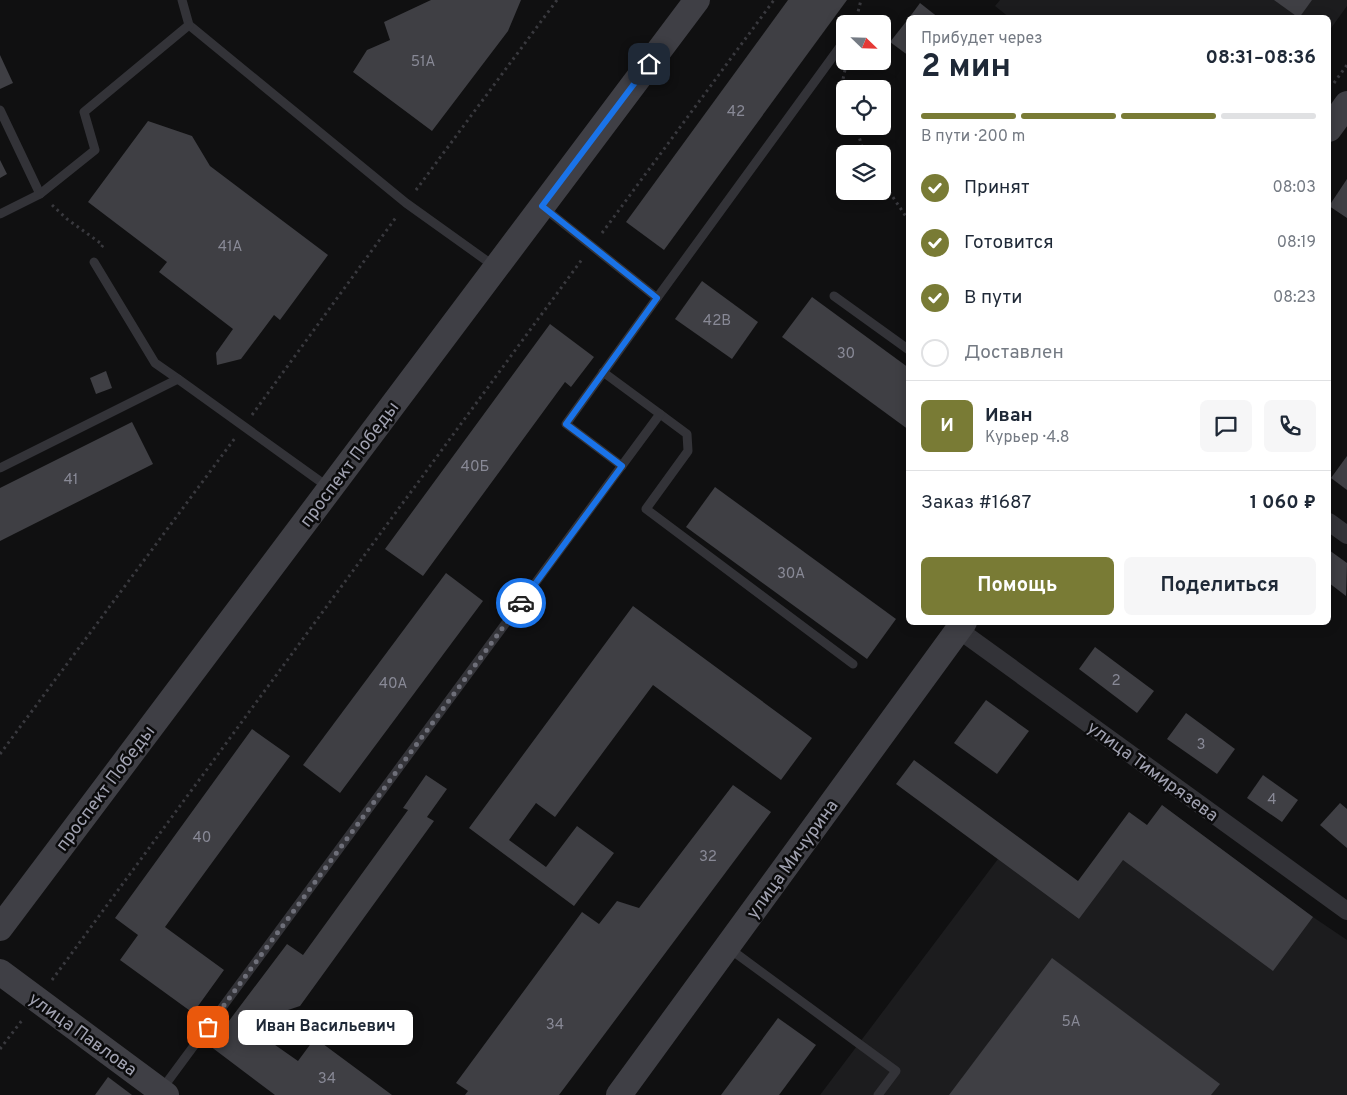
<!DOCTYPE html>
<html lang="ru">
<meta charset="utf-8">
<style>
body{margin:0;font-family:Overpass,sans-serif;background:#f6f6f7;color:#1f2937;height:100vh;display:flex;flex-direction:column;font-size:19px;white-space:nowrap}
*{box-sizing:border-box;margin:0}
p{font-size:16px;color:#747a83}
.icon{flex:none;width:28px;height:28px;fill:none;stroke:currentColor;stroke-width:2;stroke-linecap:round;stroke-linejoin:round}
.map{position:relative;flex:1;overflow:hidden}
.details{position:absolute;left:906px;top:15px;width:425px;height:610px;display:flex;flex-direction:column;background:#fff;border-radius:8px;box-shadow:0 2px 12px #0003}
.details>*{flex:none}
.needle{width:32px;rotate:113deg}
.buttons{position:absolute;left:836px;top:15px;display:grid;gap:10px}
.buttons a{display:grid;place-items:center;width:55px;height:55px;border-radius:8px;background:#fff;box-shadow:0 2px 12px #0003;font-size:25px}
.pin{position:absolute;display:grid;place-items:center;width:42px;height:42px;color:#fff;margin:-21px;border-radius:10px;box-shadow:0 2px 8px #0006}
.courier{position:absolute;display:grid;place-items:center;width:50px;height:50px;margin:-25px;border:4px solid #1a73e8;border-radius:50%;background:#fff;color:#222;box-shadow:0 1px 6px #0007}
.bubble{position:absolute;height:35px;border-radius:8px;background:#fff;box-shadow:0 2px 12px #0003;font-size:16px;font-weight:700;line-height:35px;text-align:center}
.summary em{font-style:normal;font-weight:700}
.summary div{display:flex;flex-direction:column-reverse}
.summary{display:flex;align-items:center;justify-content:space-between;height:85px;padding:0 15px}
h1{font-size:32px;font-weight:700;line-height:38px}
.bar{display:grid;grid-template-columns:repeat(4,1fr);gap:8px 5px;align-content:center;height:60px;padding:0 15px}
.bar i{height:6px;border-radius:4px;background:#e0e1e3}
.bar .active{background:#797b35}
.bar p{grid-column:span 4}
.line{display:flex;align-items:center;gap:12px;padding:0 15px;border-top:1px solid #e0e1e3}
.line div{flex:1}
.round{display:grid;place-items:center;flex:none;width:52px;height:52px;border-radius:8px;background:#f6f6f7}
ol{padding:0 15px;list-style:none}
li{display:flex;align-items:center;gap:15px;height:55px}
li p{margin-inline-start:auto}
li .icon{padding:5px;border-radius:50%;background:#797b35;color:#fff;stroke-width:4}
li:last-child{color:#747a83}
li i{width:28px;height:28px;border:2px solid #e0e1e3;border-radius:50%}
.cta{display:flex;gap:10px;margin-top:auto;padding:10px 15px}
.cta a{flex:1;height:58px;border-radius:8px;background:#797b35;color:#fff;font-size:20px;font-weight:700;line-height:58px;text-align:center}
.cta a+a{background:#f6f6f7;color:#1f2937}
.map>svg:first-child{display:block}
</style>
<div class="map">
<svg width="1347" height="1095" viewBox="0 0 1347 1095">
<rect width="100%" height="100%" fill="#101011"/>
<g fill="#1c1c1e">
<polygon points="1000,0 1347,0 1347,6 1329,31 1329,18 1010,18 995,6"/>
<polygon points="1162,805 1313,917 1347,940 1347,1095 820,1095 998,859 1079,919"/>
</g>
<g fill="#3f3f44">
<polygon points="431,0 521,0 508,31 432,131 353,72 367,50 390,40 384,22"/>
<polygon points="788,0 847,0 664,250 626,222"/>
<polygon points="1274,0 1312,0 1299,18"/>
<polygon points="920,3 939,18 909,18"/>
<polygon points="909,18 909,56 890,42"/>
<polygon points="0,55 13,83 0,89"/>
<polygon points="148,121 192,136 210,166 328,255 280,320 274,315 241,359 217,365 216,353 233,329 159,272 167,262 88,202"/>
<polygon points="0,160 7,174 0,178"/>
<polygon points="1347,179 1347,218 1329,206"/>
<polygon points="702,281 758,322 732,359 675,319"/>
<polygon points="812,297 909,368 909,430 782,337"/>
<polygon points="550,324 594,357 571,387 565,382 423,576 385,549"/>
<polygon points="106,371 112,388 96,394 90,378"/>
<polygon points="132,422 153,464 0,541 0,488"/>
<polygon points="1347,456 1347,490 1331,478"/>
<polygon points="715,487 896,619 867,659 686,527"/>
<polygon points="1329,550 1347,563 1346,596 1329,583"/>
<polygon points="446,573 483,601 340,793 303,765"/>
<polygon points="633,606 812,738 781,780 653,685 555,817 536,803 509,840 546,867 577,826 614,853 574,906 469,828"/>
<polygon points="1095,647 1154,691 1137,713 1079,669"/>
<polygon points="986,700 1029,731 997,774 954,743"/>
<polygon points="1186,713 1235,749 1217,774 1167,739"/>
<polygon points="252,729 290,756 165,927 224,970 193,1013 120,960 138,935 115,918"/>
<polygon points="914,760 1078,881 1129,812 1147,825 1162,805 1313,917 1273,971 1123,860 1079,919 896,784"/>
<polygon points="426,775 447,789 427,817 434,821 300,1006 270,1016 258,1033 298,1061 315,1038 392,1095 275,1095 210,1046 287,944 303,955 408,810 403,808"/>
<polygon points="1263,775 1298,800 1282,822 1247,798"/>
<polygon points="733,785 771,812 559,1095 465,1095 468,1091 456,1083 582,912 599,924 617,901 639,908"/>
<polygon points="1340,803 1347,809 1347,848 1320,825"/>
<polygon points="1052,958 1220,1084 1211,1095 949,1095"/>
<polygon points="778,1018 816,1045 779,1095 721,1095"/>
<polygon points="108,1077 132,1095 95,1095"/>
</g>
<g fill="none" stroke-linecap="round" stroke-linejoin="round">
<g stroke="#39393e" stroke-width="3" stroke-dasharray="2.5 4" stroke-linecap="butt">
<polyline points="855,24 861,0"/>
<polyline points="845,70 843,79 846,89"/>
<polyline points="1334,83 1347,65"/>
<polyline points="856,126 864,154"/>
<polyline points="882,181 909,221"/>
<polyline points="416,190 557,0"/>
<polyline points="52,205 67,219 103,245 101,248"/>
<polyline points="602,233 774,0"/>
<polyline points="252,415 397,216"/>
<polyline points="0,754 235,438"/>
<polyline points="52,980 583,258"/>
<polyline points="0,1049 23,1019"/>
</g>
<g stroke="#333338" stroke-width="9">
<polyline points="182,0 189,25 406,203 494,266"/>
<polyline points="0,110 40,194"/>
<polyline points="544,208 657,298 566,424 622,466"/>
<polyline points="0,214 40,194 95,150 84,112 189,25"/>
<polyline points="94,262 155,363 178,379"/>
<polyline points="834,296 909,350"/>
<polyline points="657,298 845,40"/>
<polyline points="660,414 687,434 688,451 646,509 853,664"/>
<polyline points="0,468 178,379 328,487"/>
<polyline points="730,949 896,1071 878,1095"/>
<polyline points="162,1089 660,414 603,372"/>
</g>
<g stroke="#333338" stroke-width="18">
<polyline points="1329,522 1347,535"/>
<polyline points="959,630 1347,911"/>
</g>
<g stroke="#3f3f45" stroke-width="26">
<polyline points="1329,129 1347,104"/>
<polyline points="0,928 697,0"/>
<polyline points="0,972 166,1095"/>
<polyline points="619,1095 964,622"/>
</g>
</g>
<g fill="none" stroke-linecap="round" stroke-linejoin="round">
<polyline stroke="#6e6f79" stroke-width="5" stroke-dasharray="0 9" points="208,1027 521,603"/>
<polyline stroke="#1a73e8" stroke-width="6" points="521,603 622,466 566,424 657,298 542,206 649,64"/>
</g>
<g text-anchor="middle" stroke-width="5" stroke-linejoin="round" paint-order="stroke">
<g font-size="15" fill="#888996">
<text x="423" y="66">51А</text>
<text x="736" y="116">42</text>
<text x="230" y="251">41А</text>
<text x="717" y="325">42В</text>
<text x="846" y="358">30</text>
<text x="475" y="471">40Б</text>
<text x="71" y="484">41</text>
<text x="791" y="578">30А</text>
<text x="1116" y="685">2</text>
<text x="393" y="688">40А</text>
<text x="1201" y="749">3</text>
<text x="1272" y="804">4</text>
<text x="202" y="842">40</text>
<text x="708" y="861">32</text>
<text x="1071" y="1026">5А</text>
<text x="555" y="1029">34</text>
<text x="327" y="1083">34</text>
</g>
<g font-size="18" fill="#a1a2b1" stroke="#0b0b0c">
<text transform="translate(349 464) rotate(-53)" y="6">проспект Победы</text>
<text transform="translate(1153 771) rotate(36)" y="6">улица Тимирязева</text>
<text transform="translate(105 788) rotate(-53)" y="6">проспект Победы</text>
<text transform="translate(792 859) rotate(-54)" y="6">улица Мичурина</text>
<text transform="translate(83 1034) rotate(36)" y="6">улица Павлова</text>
</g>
</g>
</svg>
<div class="buttons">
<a><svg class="needle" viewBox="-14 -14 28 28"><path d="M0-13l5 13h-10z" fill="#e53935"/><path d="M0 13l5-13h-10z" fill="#747a83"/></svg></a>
<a><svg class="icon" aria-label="locate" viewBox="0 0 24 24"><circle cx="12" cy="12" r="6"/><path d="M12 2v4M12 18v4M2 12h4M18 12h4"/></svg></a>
<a><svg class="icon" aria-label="layers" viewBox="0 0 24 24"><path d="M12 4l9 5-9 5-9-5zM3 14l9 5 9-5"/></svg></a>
</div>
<div class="pin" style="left:208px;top:1027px;background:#ea580c"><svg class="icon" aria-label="bag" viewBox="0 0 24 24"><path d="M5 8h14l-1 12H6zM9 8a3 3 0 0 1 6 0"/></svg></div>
<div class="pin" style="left:649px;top:64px;background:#1f2937"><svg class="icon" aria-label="home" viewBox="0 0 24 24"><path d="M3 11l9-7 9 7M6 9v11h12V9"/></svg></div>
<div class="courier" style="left:521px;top:603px"><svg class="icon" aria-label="car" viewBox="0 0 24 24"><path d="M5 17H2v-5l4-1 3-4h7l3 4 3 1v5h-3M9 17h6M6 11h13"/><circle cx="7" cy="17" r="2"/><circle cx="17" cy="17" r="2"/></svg></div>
<div class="bubble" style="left:238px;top:1010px;width:175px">Иван Васильевич</div>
<section class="details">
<div class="summary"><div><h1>2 мин</h1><p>Прибудет через</p></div><em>08:31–08:36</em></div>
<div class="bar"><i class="active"></i><i class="active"></i><i class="active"></i><i></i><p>В пути · 200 m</p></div>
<ol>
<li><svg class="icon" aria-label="check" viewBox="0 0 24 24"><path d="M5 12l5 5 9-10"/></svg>Принят<p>08:03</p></li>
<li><svg class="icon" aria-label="check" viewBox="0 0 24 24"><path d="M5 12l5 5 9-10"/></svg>Готовится<p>08:19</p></li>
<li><svg class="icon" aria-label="check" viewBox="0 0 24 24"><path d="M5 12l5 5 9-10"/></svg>В пути<p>08:23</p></li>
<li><i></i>Доставлен</li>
</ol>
<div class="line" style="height:90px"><b class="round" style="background:#797b35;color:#fff">И</b><div><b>Иван</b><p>Курьер · 4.8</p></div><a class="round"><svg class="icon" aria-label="chat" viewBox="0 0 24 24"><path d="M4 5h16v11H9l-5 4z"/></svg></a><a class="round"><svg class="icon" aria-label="phone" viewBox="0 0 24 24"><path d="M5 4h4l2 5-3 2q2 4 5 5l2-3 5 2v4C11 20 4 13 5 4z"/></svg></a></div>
<div class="line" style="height:65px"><div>Заказ #1687</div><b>1 060 ₽</b></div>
<div class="cta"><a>Помощь</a><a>Поделиться</a></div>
</section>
</div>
